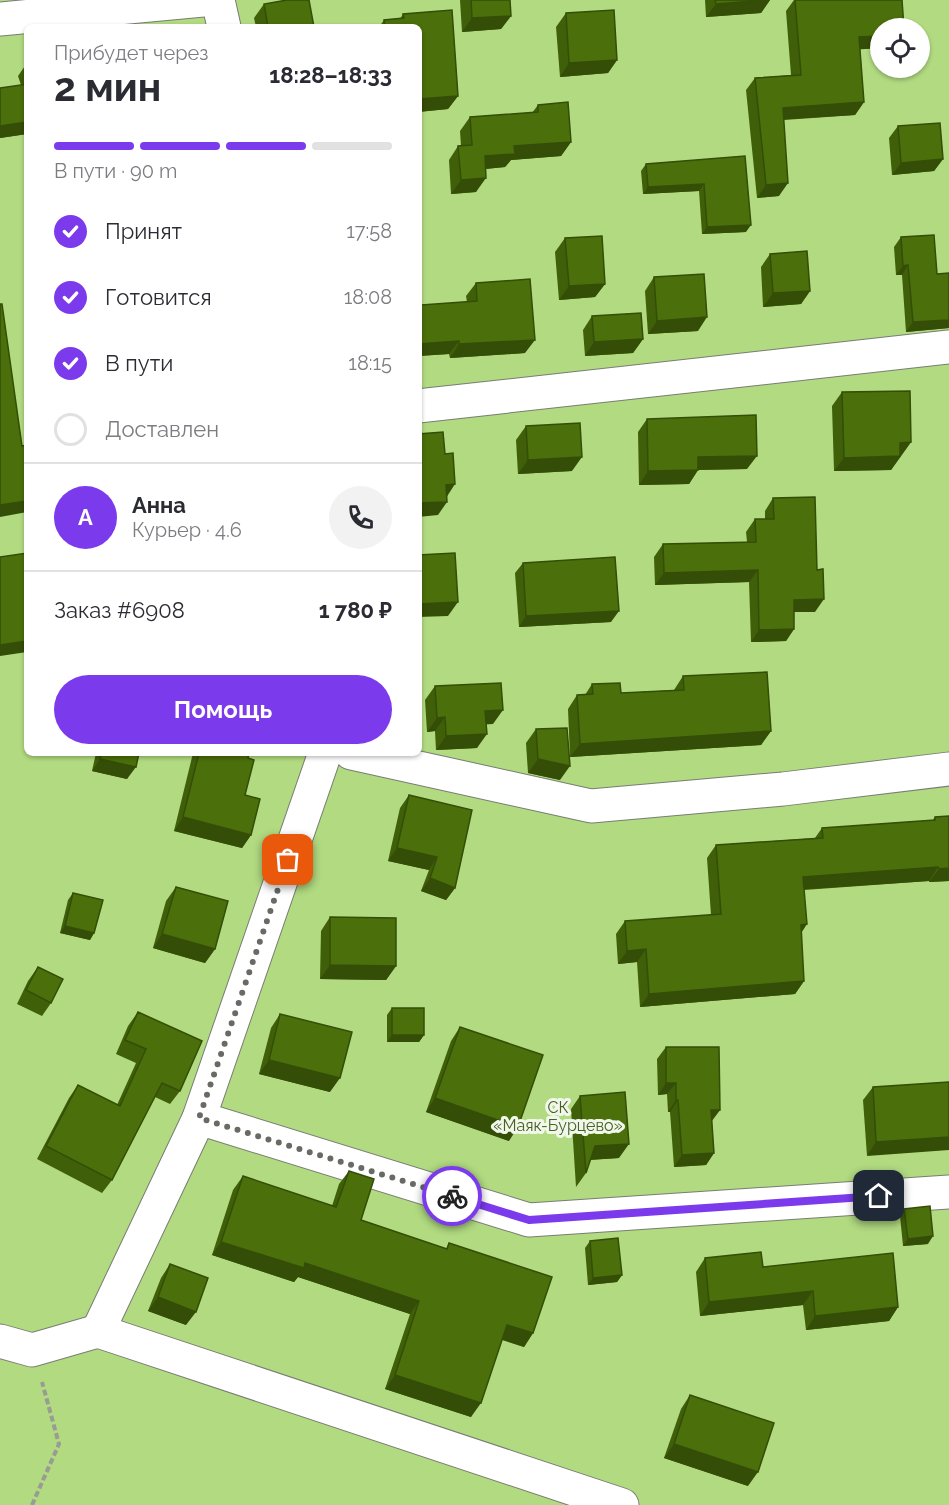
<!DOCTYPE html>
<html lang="ru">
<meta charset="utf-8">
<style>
body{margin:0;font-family:Raleway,sans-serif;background:#f2f2f3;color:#2b2b33;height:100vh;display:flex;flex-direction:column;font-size:22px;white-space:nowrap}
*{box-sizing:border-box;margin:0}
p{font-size:20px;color:#7c7c81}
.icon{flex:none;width:33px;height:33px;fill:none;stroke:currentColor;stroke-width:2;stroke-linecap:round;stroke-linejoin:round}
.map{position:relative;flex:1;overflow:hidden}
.sheet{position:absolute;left:24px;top:24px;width:398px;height:732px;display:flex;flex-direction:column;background:#fff;border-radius:9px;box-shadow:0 2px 4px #0004}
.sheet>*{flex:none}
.controls{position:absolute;left:870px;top:18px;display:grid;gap:12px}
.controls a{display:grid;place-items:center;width:60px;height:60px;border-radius:50%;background:#fff;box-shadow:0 2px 4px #0004;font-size:30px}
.pin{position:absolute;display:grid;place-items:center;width:51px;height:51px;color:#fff;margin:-26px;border-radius:12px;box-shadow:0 3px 9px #0006}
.courier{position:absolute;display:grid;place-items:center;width:60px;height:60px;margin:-30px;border:4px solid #7c3aed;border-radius:50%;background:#fff;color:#222;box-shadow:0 2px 8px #0007}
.overview em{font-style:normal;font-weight:700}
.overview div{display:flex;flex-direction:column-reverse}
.overview{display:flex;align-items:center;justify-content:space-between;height:102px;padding:0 30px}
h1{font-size:39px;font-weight:700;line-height:45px}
.bar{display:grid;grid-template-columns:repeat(4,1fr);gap:9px 6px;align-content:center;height:72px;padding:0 30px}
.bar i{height:8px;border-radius:4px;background:#e1e1e2}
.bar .active{background:#7c3aed}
.bar p{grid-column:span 4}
.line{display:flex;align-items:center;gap:15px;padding:0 30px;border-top:2px solid #e1e1e2}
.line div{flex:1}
.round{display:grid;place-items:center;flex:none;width:63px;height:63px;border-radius:32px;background:#f2f2f3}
ol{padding:0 30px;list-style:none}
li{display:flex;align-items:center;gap:18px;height:66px}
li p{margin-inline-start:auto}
li .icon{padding:6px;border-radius:50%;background:#7c3aed;color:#fff;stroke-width:4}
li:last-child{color:#7c7c81}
li i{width:33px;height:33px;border:3px solid #e1e1e2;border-radius:50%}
.primary-button{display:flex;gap:12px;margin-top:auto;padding:12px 30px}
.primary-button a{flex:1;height:69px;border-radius:36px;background:#7c3aed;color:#fff;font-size:24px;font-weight:700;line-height:69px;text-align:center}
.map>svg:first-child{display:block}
</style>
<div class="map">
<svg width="949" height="1505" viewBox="0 0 949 1505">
<rect width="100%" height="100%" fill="#e4eade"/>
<path fill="#b1da81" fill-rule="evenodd" d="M0,0H949V1505H0ZM27,27H418V753H27ZM880,28H920V68H880Z"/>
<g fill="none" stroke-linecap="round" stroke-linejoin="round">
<defs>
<g id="minor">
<polyline points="218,0 224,27"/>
<polyline points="0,19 203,0"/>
<polyline points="418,406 949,347"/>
<polyline points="351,753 591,806 783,789 949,769"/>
<polyline points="199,1118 529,1220 949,1192"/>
<polyline points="98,1331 199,1118 325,753"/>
<polyline points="0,1341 32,1350 98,1331 622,1505"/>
</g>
</defs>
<use href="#minor" stroke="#787d73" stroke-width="35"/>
<polyline stroke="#989c93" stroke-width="4" stroke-dasharray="6 3" stroke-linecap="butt" points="32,1505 59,1444 42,1382"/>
<use href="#minor" stroke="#fff" stroke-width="33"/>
</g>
<g fill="#405f09">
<polygon points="460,0 510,0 511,16 501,29 462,32"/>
<polygon points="705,0 770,0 761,13 706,17"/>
<polygon points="794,0 902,0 880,28 880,48 860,49 864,102 855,115 784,120 779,196 757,198 746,90 755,78 791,75 786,11"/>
<polygon points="264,4 314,27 256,27 254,18"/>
<polygon points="452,10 458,96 448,109 418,112 418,27 379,27 384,20 400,19 403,14"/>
<polygon points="566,13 617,60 608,73 560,77 556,27"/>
<polygon points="27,63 27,134 0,138 21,85 18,76"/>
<polygon points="538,105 571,142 561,156 511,160 505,167 485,169 476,192 451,194 449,160 458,146 461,146 460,131 470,117 532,113"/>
<polygon points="898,126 943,159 934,171 892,175 889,138"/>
<polygon points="745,156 746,232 702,234 699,191 643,194 641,171 646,164"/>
<polygon points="901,237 937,274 949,273 949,328 906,332 902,275 896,275 894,247"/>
<polygon points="565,238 605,284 595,297 559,300 555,252"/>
<polygon points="770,254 810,291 801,304 763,307 761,267"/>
<polygon points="654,277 698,331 648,334 645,291"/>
<polygon points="476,283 525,353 450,358 449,354 418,356 418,286 421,305 467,302 466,296"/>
<polygon points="592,316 643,339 633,353 585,356 583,330"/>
<polygon points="842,392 911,442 891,470 834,471 832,406"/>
<polygon points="647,419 747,469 698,470 689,484 639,485 638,432"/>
<polygon points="526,426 572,471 518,474 516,440"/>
<polygon points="773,498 815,612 794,612 794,629 786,641 751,642 749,582 655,585 654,557 663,544 747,542 746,532 755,519 765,519 765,511"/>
<polygon points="523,563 611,622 519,627 515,573"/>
<polygon points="683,676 771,731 761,745 570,757 568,709 577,695 585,695 592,684 621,693 674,690"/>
<polygon points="435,686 493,724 486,724 477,748 436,750 435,731 427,732 425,700"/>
<polygon points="536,729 560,780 528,773 526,743"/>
<polygon points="96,753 139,753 127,779 92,771"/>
<polygon points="193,753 249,753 248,758 245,795 251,835 242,848 174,831"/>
<polygon points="409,795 455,888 446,900 421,891 429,870 388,861 400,808"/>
<polygon points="935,817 949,881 929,882 929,881 804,890 801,933 804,981 795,994 640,1007 637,962 618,964 616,934 625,921 711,915 707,858 716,845 815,838 822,828 932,821"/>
<polygon points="176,887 215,949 205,963 153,948 166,901"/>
<polygon points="73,893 94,933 90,940 60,933 68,900"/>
<polygon points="330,917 396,966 386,980 320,979 321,931"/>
<polygon points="38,967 51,1003 42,1016 17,1004 28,981"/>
<polygon points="392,1008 424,1035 419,1042 387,1042 387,1015"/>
<polygon points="138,1012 180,1091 170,1104 155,1097 112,1180 102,1193 37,1159 69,1098 78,1085 117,1105 136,1063 116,1054 128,1026"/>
<polygon points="280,1014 330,1092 259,1074 271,1028"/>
<polygon points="460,1027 509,1141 426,1112 451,1041"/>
<polygon points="666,1047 720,1110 712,1121 714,1153 706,1165 674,1167 670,1112 668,1112 667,1094 658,1095 657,1059"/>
<polygon points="949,1082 867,1156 863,1100 873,1087"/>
<polygon points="580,1096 619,1158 590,1160 586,1173 576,1187 571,1109"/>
<polygon points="349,1171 361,1220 446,1249 449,1243 533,1333 524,1347 502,1340 471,1417 385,1389 410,1314 298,1277 294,1282 212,1255 233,1190 243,1176 332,1206 339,1184"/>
<polygon points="904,1209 928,1244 903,1246 900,1216"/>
<polygon points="590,1241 622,1275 617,1282 588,1285 585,1248"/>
<polygon points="705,1258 763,1267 898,1307 889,1321 806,1330 803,1305 700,1316 696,1272"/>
<polygon points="170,1264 186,1325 148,1311 161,1278"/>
<polygon points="690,1395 748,1486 664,1458 681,1409"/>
</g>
<g fill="#344e08">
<polygon points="770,0 761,13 706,17 716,4"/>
<polygon points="511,16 501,29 462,32 472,18"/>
<polygon points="880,36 880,48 850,50 859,37"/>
<polygon points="617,60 608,73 560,77 569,63"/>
<polygon points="458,96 448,109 418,112 418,99"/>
<polygon points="864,102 855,115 774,120 783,108"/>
<polygon points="27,122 27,134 0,138 0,126"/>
<polygon points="571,142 561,156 511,160 505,167 475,170 485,156 514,146"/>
<polygon points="943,159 934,171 892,175 901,163"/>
<polygon points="486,178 476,192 451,194 461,180"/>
<polygon points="788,183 779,196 757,198 766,185"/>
<polygon points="704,184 699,191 643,194 648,187"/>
<polygon points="751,225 746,232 702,234 707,227"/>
<polygon points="908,265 902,275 896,275 903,266"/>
<polygon points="605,284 595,297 559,300 569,286"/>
<polygon points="810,291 801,304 763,307 773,293"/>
<polygon points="707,317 698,331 648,334 657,321"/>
<polygon points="949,320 949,328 906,332 913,322"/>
<polygon points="643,339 633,353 585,356 594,342"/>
<polygon points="535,340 525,353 450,358 459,344"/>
<polygon points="459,341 449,354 418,356 418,344"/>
<polygon points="911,442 891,470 834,471 844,458 900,443"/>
<polygon points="757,456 747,469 688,470 698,457"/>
<polygon points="582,457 572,471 518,474 528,460"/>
<polygon points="698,470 689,484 639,485 648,471"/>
<polygon points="455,484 446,498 446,485"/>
<polygon points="27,501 27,512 0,517 0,505"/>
<polygon points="447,502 438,515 418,517 418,503"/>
<polygon points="758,570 749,582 655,585 664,573"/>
<polygon points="824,599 815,612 785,612 794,600"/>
<polygon points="458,602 448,616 418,617 418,604"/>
<polygon points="619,611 611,622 519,627 526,616"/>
<polygon points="794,629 786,641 751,642 759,630"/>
<polygon points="27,641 27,652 0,656 0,645"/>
<polygon points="503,710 493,724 476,725 485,711"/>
<polygon points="445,717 435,731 427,732 437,718"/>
<polygon points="771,731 761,745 570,757 580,744"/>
<polygon points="487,734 477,748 436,750 446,736"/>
<polygon points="100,759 136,767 127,779 92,771"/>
<polygon points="538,759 570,766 560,780 528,773"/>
<polygon points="183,817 251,835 242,848 174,831"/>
<polygon points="397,848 437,857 429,870 388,861"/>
<polygon points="938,867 929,881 794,890 803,877"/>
<polygon points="949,868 949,881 929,882 939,869"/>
<polygon points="430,878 455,888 446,900 421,891"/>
<polygon points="807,924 798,938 801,925"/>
<polygon points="65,926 94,933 90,940 60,933"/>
<polygon points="162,934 215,949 205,963 153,948"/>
<polygon points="646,949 637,962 618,964 627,951"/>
<polygon points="330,965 396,966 386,980 320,979"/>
<polygon points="804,981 795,994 640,1007 649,994"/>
<polygon points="392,1035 424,1035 419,1042 387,1042"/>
<polygon points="269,1060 340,1078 330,1092 259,1074"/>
<polygon points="666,1083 676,1083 667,1094 658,1095"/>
<polygon points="435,1098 518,1127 509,1141 426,1112"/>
<polygon points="676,1100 678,1100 670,1112 668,1112"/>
<polygon points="711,1110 720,1110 711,1121"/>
<polygon points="949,1137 949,1150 867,1156 876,1142"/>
<polygon points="629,1144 619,1158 586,1160 595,1146"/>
<polygon points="714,1153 706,1165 674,1167 682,1155"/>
<polygon points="933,1236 928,1244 903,1246 908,1239"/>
<polygon points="221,1242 305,1263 419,1301 410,1314 298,1277 294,1282 212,1255"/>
<polygon points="622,1275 617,1282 588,1285 593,1278"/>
<polygon points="813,1291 803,1305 700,1316 709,1302"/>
<polygon points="158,1297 196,1312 186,1325 148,1311"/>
<polygon points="898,1307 889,1321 806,1330 815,1316"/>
<polygon points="507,1325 533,1333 524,1347 498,1338"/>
<polygon points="395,1375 481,1403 471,1417 385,1389"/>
<polygon points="674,1444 758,1472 748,1486 664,1458"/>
</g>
<g fill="#4b6f0b" stroke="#344e08" stroke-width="1.5">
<polygon points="287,0 309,0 314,27 268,27 264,4"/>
<polygon points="471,0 510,0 511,16 472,18"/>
<polygon points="715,0 766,0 716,4"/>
<polygon points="795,0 902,0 904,28 880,28 880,36 859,37 864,102 783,108 788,183 766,185 755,78 801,75"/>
<polygon points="452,10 458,96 418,99 418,27 385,27 384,20 404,18 403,14"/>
<polygon points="614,10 617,60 569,63 566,13"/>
<polygon points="27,84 27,122 0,126 0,88"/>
<polygon points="568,102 571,142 514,146 515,154 485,156 486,178 461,180 458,146 472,145 470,117 538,112 538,105"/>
<polygon points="940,123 943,159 901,163 898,126"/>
<polygon points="745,156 751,225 707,227 704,184 648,187 646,164"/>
<polygon points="418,189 421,227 418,227"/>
<polygon points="934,235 937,274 949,273 949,320 913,322 908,265 903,266 901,237"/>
<polygon points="602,236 605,284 569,286 565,238"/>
<polygon points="807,251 810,291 773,293 770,254"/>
<polygon points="704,274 707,317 657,321 654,277"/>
<polygon points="530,279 535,340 459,344 459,341 418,344 418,286 420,286 421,305 477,301 476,283"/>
<polygon points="0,304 2,304 22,446 27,445 27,501 0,505"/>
<polygon points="641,313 643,339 594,342 592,316"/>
<polygon points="910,391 911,442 900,443 900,456 844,458 842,392"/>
<polygon points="756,415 757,456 698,457 698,470 648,471 647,419"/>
<polygon points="580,423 582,457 528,460 526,426"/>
<polygon points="443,432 445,454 453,453 455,484 446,485 447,502 418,503 418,434"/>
<polygon points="815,497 817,570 823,569 824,599 794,600 794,629 759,630 758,570 664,573 663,544 756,542 755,519 774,519 773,498"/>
<polygon points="27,553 27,641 0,645 0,557"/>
<polygon points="455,553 458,602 418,604 418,555"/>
<polygon points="615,557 619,611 526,616 523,563"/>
<polygon points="767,672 771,731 580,744 577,695 593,694 592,684 620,683 621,693 684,690 683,676"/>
<polygon points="501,683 503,710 485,711 487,734 446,736 445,717 437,718 435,686"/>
<polygon points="567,728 570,766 538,759 536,729"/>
<polygon points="102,753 139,753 136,767 100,759"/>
<polygon points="199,753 249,753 248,758 254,760 245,795 260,799 251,835 183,817"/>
<polygon points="409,795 472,810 455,888 430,878 437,857 397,848"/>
<polygon points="949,816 949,868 939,869 938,867 803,877 807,924 801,925 804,981 649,994 646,949 627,951 625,921 721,914 716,845 823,838 822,828 935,820 935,817"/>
<polygon points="176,887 228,901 215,949 162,934"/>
<polygon points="73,893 103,900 94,933 65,926"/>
<polygon points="330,917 396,918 396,966 330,965"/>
<polygon points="38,967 63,979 51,1003 26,990"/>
<rect x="392" y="1008" width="32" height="27"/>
<polygon points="138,1012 202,1041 180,1091 162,1083 112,1180 46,1146 78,1085 120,1106 146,1049 125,1040"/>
<polygon points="280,1014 352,1032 340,1078 269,1060"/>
<polygon points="460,1027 543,1055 518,1127 435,1098"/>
<polygon points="666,1047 719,1047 720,1110 711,1110 714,1153 682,1155 678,1100 676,1100 676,1083 666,1083"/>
<polygon points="949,1082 949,1137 876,1142 873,1087"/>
<polygon points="625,1092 629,1144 595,1146 586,1173 580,1096"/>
<polygon points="349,1171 374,1179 361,1220 447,1249 449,1243 552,1277 533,1333 507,1325 481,1403 395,1375 419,1301 305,1263 304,1268 221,1242 243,1176 336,1207"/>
<polygon points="930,1206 933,1236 908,1239 904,1209"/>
<polygon points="618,1238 622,1275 593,1278 590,1241"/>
<polygon points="761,1252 763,1267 893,1253 898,1307 815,1316 813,1291 709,1302 705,1258"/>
<polygon points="170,1264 208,1278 196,1312 158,1297"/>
<polygon points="690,1395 774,1423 758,1472 674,1444"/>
</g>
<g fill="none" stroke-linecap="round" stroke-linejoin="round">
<polyline stroke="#676b63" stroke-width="6" stroke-dasharray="0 10.8" points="288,860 199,1118 452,1196"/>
<polyline stroke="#7c3aed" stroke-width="8" points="452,1196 529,1220 879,1196"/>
</g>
<g text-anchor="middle" stroke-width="6" stroke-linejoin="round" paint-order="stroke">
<g font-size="16" fill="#476123" stroke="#f1f7eb">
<text x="558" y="1113">СК<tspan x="558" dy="18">«Маяк-Бурцево»</tspan></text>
</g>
</g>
</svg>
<div class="controls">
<a><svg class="icon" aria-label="locate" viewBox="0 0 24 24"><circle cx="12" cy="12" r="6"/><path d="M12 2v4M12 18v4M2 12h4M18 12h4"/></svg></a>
</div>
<div class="pin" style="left:288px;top:860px;background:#ea580c"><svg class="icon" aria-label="bag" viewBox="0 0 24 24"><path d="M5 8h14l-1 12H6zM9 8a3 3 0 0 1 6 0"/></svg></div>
<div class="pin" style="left:879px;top:1196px;background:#1f2937"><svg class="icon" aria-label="home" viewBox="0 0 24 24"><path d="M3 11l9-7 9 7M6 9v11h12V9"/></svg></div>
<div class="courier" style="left:452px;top:1196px"><svg class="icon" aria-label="bike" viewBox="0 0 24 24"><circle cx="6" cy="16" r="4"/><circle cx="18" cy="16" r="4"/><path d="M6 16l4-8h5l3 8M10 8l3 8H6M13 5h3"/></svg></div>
<section class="sheet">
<div class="overview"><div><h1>2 мин</h1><p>Прибудет через</p></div><em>18:28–18:33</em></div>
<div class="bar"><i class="active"></i><i class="active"></i><i class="active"></i><i></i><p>В пути · 90 m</p></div>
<ol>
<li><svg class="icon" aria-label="check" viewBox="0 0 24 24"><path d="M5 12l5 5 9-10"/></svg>Принят<p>17:58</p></li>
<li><svg class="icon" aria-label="check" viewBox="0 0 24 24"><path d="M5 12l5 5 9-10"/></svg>Готовится<p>18:08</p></li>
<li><svg class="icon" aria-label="check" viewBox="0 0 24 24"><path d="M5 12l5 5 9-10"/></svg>В пути<p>18:15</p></li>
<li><i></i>Доставлен</li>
</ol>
<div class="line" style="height:108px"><b class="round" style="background:#7c3aed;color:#fff">А</b><div><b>Анна</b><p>Курьер · 4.6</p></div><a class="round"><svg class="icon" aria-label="phone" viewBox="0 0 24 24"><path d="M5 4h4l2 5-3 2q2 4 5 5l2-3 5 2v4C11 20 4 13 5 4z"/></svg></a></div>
<div class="line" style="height:78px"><div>Заказ #6908</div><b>1 780 ₽</b></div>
<div class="primary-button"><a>Помощь</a></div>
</section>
</div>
